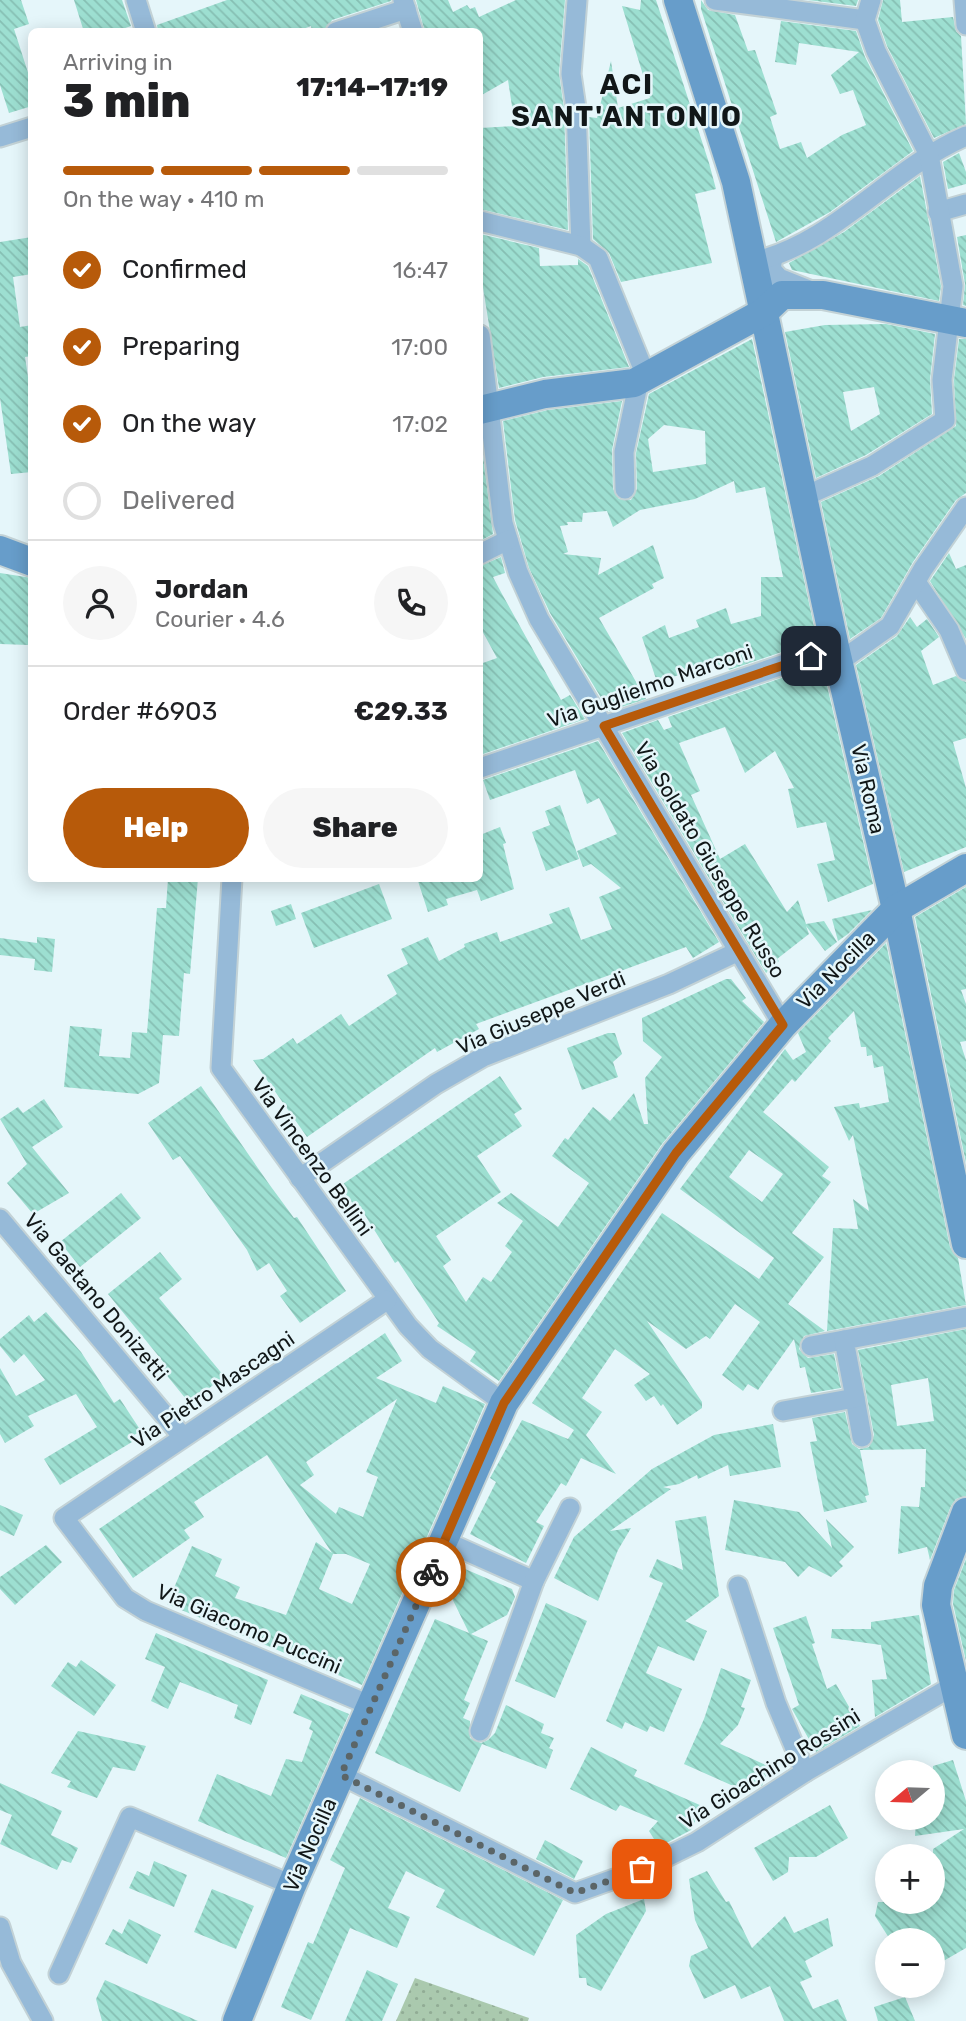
<!DOCTYPE html>
<meta charset="utf-8">
<style>
body{margin:0;font-family:Rubik,sans-serif;background:#f6f6f6;color:#202124;height:100vh;display:flex;flex-direction:column;font-size:26px;white-space:nowrap}
*{box-sizing:border-box;margin:0}
p{font-size:23px;color:#757577}
.icon{flex:none;width:38px;height:38px;fill:none;stroke:currentColor;stroke-width:2;stroke-linecap:round;stroke-linejoin:round}
.map{position:relative;flex:1;overflow:hidden}
.panel{position:absolute;left:28px;top:28px;width:455px;height:854px;display:flex;flex-direction:column;background:#fff;border-radius:10px;box-shadow:0 4px 18px #0003}
.panel>*{flex:none}
.needle{width:46px;rotate:251deg}
.buttons{position:absolute;left:875px;top:1760px;display:grid;gap:14px}
.buttons a{display:grid;place-items:center;width:70px;height:70px;border-radius:50%;background:#fff;box-shadow:0 4px 18px #0003;font-size:35px}
.pin{position:absolute;display:grid;place-items:center;width:60px;height:60px;color:#fff;margin:-30px;border-radius:14px;box-shadow:0 4px 10px #0006}
.courier{position:absolute;display:grid;place-items:center;width:70px;height:70px;margin:-35px;border:5px solid #b75a0a;border-radius:50%;background:#fff;color:#222;box-shadow:0 2px 9px #0007}
.summary em{font-style:normal;font-weight:800}
.summary div{display:flex;flex-direction:column-reverse}
.summary{display:flex;align-items:center;justify-content:space-between;height:119px;padding:0 35px}
h1{font-size:46px;font-weight:800;line-height:52px}
.bar{display:grid;grid-template-columns:repeat(4,1fr);gap:10px 7px;align-content:center;height:84px;padding:0 35px}
.bar i{height:9px;border-radius:5px;background:#e0e0e0}
.bar .on{background:#b75a0a}
.bar p{grid-column:span 4}
.line{display:flex;align-items:center;gap:18px;padding:0 35px;border-top:2px solid #e0e0e0}
.line div{flex:1}
.round{display:grid;place-items:center;flex:none;width:74px;height:74px;border-radius:37px;background:#f6f6f6}
ol{padding:0 35px;list-style:none}
li{display:flex;align-items:center;gap:21px;height:77px}
li p{margin-inline-start:auto}
li .icon{padding:7px;border-radius:50%;background:#b75a0a;color:#fff;stroke-width:4}
li:last-child{color:#757577}
li i{width:38px;height:38px;border:4px solid #e0e0e0;border-radius:50%}
.cta{display:flex;gap:14px;margin-top:auto;padding:14px 35px}
.cta a{flex:1;height:80px;border-radius:42px;background:#b75a0a;color:#fff;font-size:28px;font-weight:800;line-height:80px;text-align:center}
.cta a+a{background:#f6f6f6;color:#202124}
.map>svg:first-child{display:block}
</style>
<div class="map">
<svg width="966" height="2021" viewBox="0 0 966 2021">
<defs>
<pattern id="grass-dots" width="8" height="8" patternUnits="userSpaceOnUse" patternTransform="scale(1.75)"><rect width="8" height="8" fill="#aac9ae"/><path d="M2 2h.1M6 6h.1" fill="none" stroke="#91ac95" stroke-width="1.8" stroke-linecap="round"/></pattern>
<pattern id="building-back-hatch" width="6" height="6" patternUnits="userSpaceOnUse" patternTransform="scale(1.75)"><rect width="6" height="6" fill="#9ddfd1"/><path d="M-1 5l2 2M0 0l6 6M5-1l2 2" fill="none" stroke="#86bfb3"/></pattern>
</defs>
<rect width="100%" height="100%" fill="#e5f6fa"/>
<polygon fill="url(#grass-dots)" points="415,1978 529,2018 528,2021 396,2021"/>
<g fill="url(#building-back-hatch)" fill-rule="evenodd">
<polygon points="0,0 21,0 29,24 14,29 32,85 32,106 9,113 0,85"/>
<polygon points="74,0 122,0 131,26 114,32 84,32"/>
<polygon points="227,0 391,0 391,1 332,20 324,32 312,32 311,26 295,32 158,32 157,25"/>
<polygon points="416,0 448,0 453,12 467,5 470,9 475,7 479,17 516,0 565,0 559,73 564,109 568,230 480,209 480,128 515,126 508,80 480,96 480,32 425,32"/>
<polygon points="641,0 656,0 709,163 716,189 695,194 712,263 621,282 609,253 593,239 589,117 597,118 611,61 618,108 650,98 622,6 640,10"/>
<polygon points="701,0 708,10 735,15 748,51 755,50 777,114 770,117 780,149 801,142 807,158 842,135 866,125 853,90 840,94 831,75 859,52 799,43 796,65 775,62 781,21 856,31 865,57 913,151 830,212 776,242 701,9"/>
<polygon points="808,0 858,0 856,6"/>
<polygon points="883,0 900,0 902,22 953,17 956,31 961,36 966,124 934,138 887,46 878,20"/>
<polygon points="959,153 966,172 966,184 948,189 943,162"/>
<polygon points="920,176 941,286 939,301 792,270 789,263 844,232"/>
<polygon points="480,234 539,248 540,266 578,265 578,259 588,266 629,367 543,377 499,388 482,281"/>
<polygon points="966,235 966,306 963,305 965,284 957,237"/>
<polygon points="32,237 32,274 13,277 20,327 32,325 32,356 25,357 32,404 32,472 11,474 0,398 0,242"/>
<path d="M886,324L935,334L930,379L932,414L866,455L816,478L785,332L825,325ZM874,387L880,414L851,431L843,392Z"/>
<path d="M752,339L817,640L729,670L726,663L718,666L717,663L657,682L642,637L665,625L669,638L699,627L696,620L726,608L731,624L761,616V577H783L765,487L736,493L734,481L695,499L640,510L613,527L607,511L583,513L582,522H567L568,525L560,526L568,552L563,554L601,558L598,575L653,545L664,578L652,584L654,588L599,618L646,699L609,711L550,613L529,568L515,520L503,421L548,410L622,401L612,450L613,489L619,499L631,500L637,489L636,453L649,394ZM664,425L705,431L706,464L653,472L648,439Z"/>
<polygon points="959,339 966,339 966,493 956,500 913,562 881,618 850,639 821,502 879,476 956,426 954,380"/>
<polygon points="480,432 493,534 480,541"/>
<polygon points="949,553 956,569 966,565 966,639 930,581"/>
<polygon points="501,557 505,573 493,577 502,594 561,700 570,695 585,719 480,755 480,664 497,658 480,627 480,566"/>
<polygon points="0,573 32,578 28,645 0,644"/>
<polygon points="910,617 917,627 927,619 939,637 921,651 933,685 956,676 966,682 966,738 953,742 966,788 966,847 904,872 856,665 897,636"/>
<polygon points="822,664 873,884 828,902 817,864 835,860 826,822 797,828 788,789 794,788 775,751 745,773 725,727 679,743 700,791 691,795 720,859 745,844 787,912 798,900 806,924 824,921 837,942 825,951 806,926 809,934 777,959 779,961 766,973 622,733 658,720 664,730 672,727 668,717"/>
<polygon points="598,741 719,942 693,958 686,947 476,1024 479,1029 437,1052 435,1048 307,1137 253,1060 263,1059 293,1038 297,1044 341,1014 349,1026 397,994 387,975 408,964 401,949 428,937 439,961 465,947 464,944 497,932 500,942 553,923 549,914 569,907 581,940 612,929 599,897 621,888 591,864 583,867 577,851 617,834 599,798 587,804 575,770 490,800 483,780"/>
<polygon points="560,805 579,859 546,871 532,832 550,825 545,811"/>
<polygon points="500,827 506,843 503,844 514,889 481,901 477,890 446,899 448,905 428,912 417,878 480,878 480,835"/>
<polygon points="168,878 198,878 190,974 184,973 179,1036 163,1035 159,1083 138,1094 64,1087 70,1026 102,1029 99,1056 130,1058 132,1032 147,1033 157,908 166,908"/>
<polygon points="379,884 392,919 314,948 301,913"/>
<polygon points="966,887 966,989 961,990 966,1004 966,1041 960,1042 966,1060 966,1163 915,917"/>
<polygon points="291,904 296,919 276,926 271,911"/>
<polygon points="872,910 848,934 838,941 832,919"/>
<polygon points="37,937 55,939 52,972 34,970 35,959 0,955 0,938 37,943"/>
<path d="M886,943L950,1247L958,1258L966,1305L827,1331L833,1228L858,1229L853,1199L869,1211L853,1135L849,1141L834,1107L859,1103L860,1108L889,1102L883,1066L874,1068L872,1055L867,1056L866,1047H861L854,1011L828,1038L831,1041L795,1082L792,1079L763,1112L829,1167L822,1176L831,1182L792,1233L824,1257L788,1304L825,1331L804,1336L799,1349L808,1358L834,1354L841,1388L811,1393L805,1367L800,1368L794,1339L758,1390L748,1384L743,1391L722,1375L760,1322L735,1304L710,1339L706,1336L686,1349L647,1321L702,1402V1408L677,1425L663,1404L661,1406L654,1396L646,1401L634,1385L650,1374L615,1349L582,1398L602,1412L586,1435L616,1474L581,1458L566,1486L561,1483L536,1522L544,1526L526,1563L470,1534L496,1482L490,1478L522,1420L568,1439L574,1430L532,1403L662,1213L759,1279L774,1258L680,1189L785,1049L793,1060L806,1052L798,1033ZM749,1150L783,1174L762,1202L729,1177Z"/>
<polygon points="726,979 731,979 746,998 742,1001 764,1022 662,1144 499,1381 470,1361 476,1352 437,1326 439,1323 398,1261 395,1263 363,1212 360,1214 340,1186 500,1076 522,1109 514,1114 522,1126 477,1156 501,1192 436,1236 451,1260 443,1266 466,1302 483,1277 491,1282 512,1252 505,1246 523,1221 497,1203 511,1193 558,1227 589,1183 552,1156 565,1138 568,1140 593,1107 610,1121 634,1093 644,1124 648,1124 645,1078 662,1057 643,1041 642,1018"/>
<polygon points="608,1033 615,1033 622,1054 613,1062 618,1077 582,1090 567,1048"/>
<polygon points="201,1086 269,1184 294,1218 297,1217 346,1291 300,1323 280,1296 287,1291 269,1263 257,1271 247,1250 180,1156 173,1160 148,1123"/>
<polygon points="44,1099 63,1127 32,1147 69,1193 33,1214 7,1183 27,1164 0,1119 18,1107 23,1113"/>
<polygon points="121,1193 141,1218 80,1267 60,1242"/>
<polygon points="160,1252 182,1279 159,1298 224,1376 190,1404 160,1367 165,1364 108,1294"/>
<polygon points="46,1312 81,1352 114,1403 120,1399 141,1431 129,1438 132,1442 60,1485 44,1459 97,1427 76,1394 28,1416 34,1426 5,1443 0,1434 0,1368 16,1396 45,1380 24,1354 14,1363 0,1346 0,1339 29,1315 34,1322"/>
<path d="M966,1329V1496L956,1499L951,1506L930,1560L927,1547L898,1554L901,1506L919,1507L921,1487H925L926,1449L860,1450L869,1495L865,1496L867,1502L824,1512L810,1442L817,1441L812,1418L845,1412L852,1444L859,1449L869,1447L874,1435L858,1350ZM928,1378L934,1421L897,1426L891,1385Z"/>
<path d="M385,1333L402,1361L376,1378L436,1403L443,1386L485,1404L362,1685L167,1604L192,1546L222,1559L215,1576L240,1587L235,1598L286,1615L316,1542L332,1553L267,1455L194,1502L204,1517L184,1530L190,1538L133,1578L99,1529ZM397,1399L366,1472L378,1477L363,1517L339,1507L336,1514L300,1485L314,1475L306,1462ZM333,1554H346L370,1564L352,1604L319,1589Z"/>
<polygon points="773,1424 781,1467 730,1476 728,1465 698,1479 697,1475 679,1484 663,1487 671,1489 610,1531 631,1528 618,1550 598,1601 554,1578 574,1537 652,1469 714,1435"/>
<polygon points="734,1500 799,1512 832,1548 826,1519 854,1547 839,1562 843,1566 831,1577 809,1566 798,1577 785,1562 725,1550"/>
<polygon points="0,1505 23,1515 14,1536 0,1530"/>
<polygon points="706,1516 719,1596 685,1621 707,1631 694,1661 658,1646 646,1673 682,1689 664,1732 650,1726 647,1732 625,1722 622,1729 606,1721 663,1583 649,1577 657,1559 683,1570 675,1521"/>
<polygon points="46,1545 62,1562 15,1605 0,1589 0,1577"/>
<polygon points="966,1559 966,1661 953,1604 954,1590"/>
<polygon points="458,1566 512,1589 515,1597 507,1615 471,1634 488,1641 464,1700 470,1703 463,1718 470,1721 470,1738 481,1743 488,1740 495,1733 506,1705 544,1724 541,1733 554,1738 549,1748 553,1750 546,1769 482,1744 460,1792 375,1753 435,1619 469,1633 448,1590"/>
<polygon points="546,1603 587,1621 555,1698 515,1681"/>
<polygon points="919,1615 931,1684 875,1717 872,1680 887,1679 881,1645 831,1638 832,1629 871,1629 871,1622"/>
<polygon points="806,1616 815,1643 812,1644 827,1689 836,1684 860,1726 816,1752 792,1709 799,1705 773,1628"/>
<polygon points="156,1633 268,1680 251,1725 234,1718 238,1705 180,1682 168,1709 151,1701 165,1667 145,1659"/>
<polygon points="81,1660 116,1685 94,1716 51,1686 68,1662 76,1667"/>
<polygon points="721,1668 751,1680 741,1707 745,1708 738,1725 720,1744 770,1767 762,1786 754,1784 749,1793 684,1764 704,1719"/>
<polygon points="301,1694 349,1714 286,1858 198,1821 217,1774 271,1796 286,1759 302,1762 313,1731 309,1729 312,1721 293,1713"/>
<polygon points="78,1731 146,1746 135,1771 113,1767 97,1798 67,1787 71,1781 51,1773"/>
<polygon points="591,1747 637,1770 634,1776 702,1806 691,1830 659,1847 649,1831 658,1821 620,1805 616,1811 570,1789"/>
<polygon points="953,1760 966,1801 966,1948 933,1967 933,1941 891,1941 875,1916 878,1902 933,1902 933,1849 964,1829 915,1836 916,1818 933,1818 933,1766"/>
<polygon points="0,1783 62,1811 51,1835 78,1848 71,1863 62,1860 57,1870 0,1844 12,1815 0,1810"/>
<polygon points="360,1798 563,1900 534,1956 436,1907 445,1890 406,1871 388,1908 410,1917 397,1948 350,1928 311,2020 281,2007 308,1942 313,1944 345,1868 330,1860"/>
<polygon points="830,1805 848,1838 816,1857 789,1857 788,1872 773,1881 754,1848"/>
<polygon points="545,1840 583,1861 574,1879 536,1859"/>
<polygon points="154,1861 187,1875 174,1907 129,1888 137,1871 149,1876"/>
<polygon points="707,1871 726,1902 729,1901 752,1948 785,1916 794,1933 828,1918 833,1946 805,1961 812,1977 800,1982 813,2009 838,1999 847,2021 784,2021 770,1986 741,1999 735,1985 704,1999 689,1966 691,1956 708,1948 695,1920 689,1879"/>
<polygon points="212,1889 254,1906 236,1949 194,1932"/>
<polygon points="644,1899 646,1911 601,1991 587,1985 586,1978 579,1978 576,1935 606,1914"/>
<polygon points="129,1919 161,1935 147,1964 105,1944 113,1929 122,1934"/>
<polygon points="367,1970 398,1984 382,2021 345,2021"/>
<polygon points="105,1980 198,2021 102,2021 96,1999"/>
<polygon points="905,1997 915,2021 878,2021 874,2007"/>
</g>
<g fill="none" stroke-linecap="round" stroke-linejoin="round">
<defs>
<g id="street">
<polyline points="136,0 146,32"/>
<polyline points="403,0 413,32"/>
<polyline points="577,0 571,74 576,108 581,246"/>
<polyline points="715,0 865,20"/>
<polyline points="964,0 966,25"/>
<polyline points="336,32 406,9"/>
<polyline points="0,137 32,127"/>
<polyline points="938,212 966,204"/>
<polyline points="480,221 581,246 598,258 646,376"/>
<polyline points="773,257 771,269 779,278 809,290"/>
<path d="M753,262C837,242 889,169 966,136"/>
<polyline points="480,335 503,523 518,572 539,619 783,1025"/>
<polyline points="625,489 624,452 639,380"/>
<polyline points="803,497 872,466 945,420 942,380 953,286 929,155 876,51 865,20 871,0"/>
<polyline points="480,554 508,540"/>
<polyline points="916,582 949,630 966,670"/>
<polyline points="839,662 890,626 923,569 966,507"/>
<polyline points="480,768 835,647"/>
<polyline points="232,878 221,1068 408,1326 430,1349 504,1403"/>
<polyline points="300,1178 436,1084 483,1057 669,984 739,951"/>
<polyline points="0,1219 183,1437"/>
<polyline points="811,1346 844,1340"/>
<polyline points="855,1398 862,1437"/>
<polyline points="783,1411 855,1398 844,1340 966,1317"/>
<polyline points="444,1541 534,1581 480,1731"/>
<polyline points="534,1581 570,1508"/>
<polyline points="738,1586 776,1703 805,1772"/>
<polyline points="372,1706 146,1611 125,1598 64,1518 387,1300"/>
<polyline points="341,1775 575,1893 642,1869 697,1842 805,1772 953,1686"/>
<polyline points="0,1927 11,1963 43,2021"/>
<polyline points="59,1974 130,1817 292,1885"/>
</g>
<g id="secondary">
<polyline points="678,0 736,182 835,647 896,909 966,1244"/>
<polyline points="480,410 545,394 634,383 764,312 782,295 823,295 966,323"/>
<polyline points="0,550 32,562"/>
<polyline points="966,1512 938,1586 936,1605 966,1735"/>
<polyline points="237,2021 292,1885 504,1403 676,1153 783,1025 896,909 966,868"/>
</g>
</defs>
<use href="#street" stroke="#c3d2d6" stroke-width="23"/>
<use href="#secondary" stroke="#c3d2d6" stroke-width="32"/>
<use href="#street" stroke="#96bad8" stroke-width="19"/>
<use href="#secondary" stroke="#679dca" stroke-width="28"/>
</g>
<g fill="none" stroke-linecap="round" stroke-linejoin="round">
<polyline stroke="#5b6567" stroke-width="7" stroke-dasharray="0 12.6" points="431,1572 341,1775 575,1893 642,1869"/>
<polyline stroke="#b75a0a" stroke-width="9" points="431,1572 504,1403 676,1153 783,1025 604,726 811,656"/>
</g>
<g text-anchor="middle" stroke-width="5" stroke-linejoin="round" paint-order="stroke">
<g font-size="21" fill="#111718" stroke="#e5f6fa">
<text transform="translate(650 686) rotate(-19)" y="7">Via Guglielmo Marconi</text>
<text transform="translate(868 789) rotate(77)" y="7">Via Roma</text>
<text transform="translate(710 860) rotate(59)" y="7">Via Soldato Giuseppe Russo</text>
<text transform="translate(836 970) rotate(-45)" y="7">Via Nocilla</text>
<text transform="translate(541 1013) rotate(-23)" y="7">Via Giuseppe Verdi</text>
<text transform="translate(312 1157) rotate(54)" y="7">Via Vincenzo Bellini</text>
<text transform="translate(96 1297) rotate(50)" y="7">Via Gaetano Donizetti</text>
<text transform="translate(213 1390) rotate(-34)" y="7">Via Pietro Mascagni</text>
<text transform="translate(249 1629) rotate(23)" y="7">Via Giacomo Puccini</text>
<text transform="translate(770 1769) rotate(-32)" y="7">Via Gioachino Rossini</text>
<text transform="translate(310 1845) rotate(-66)" y="7">Via Nocilla</text>
</g>
<g font-size="28" font-weight="bold" letter-spacing="2" fill="#111718" stroke="#e5f6fa">
<text x="627" y="94">ACI<tspan x="627" dy="32">SANT'ANTONIO</tspan></text>
</g>
</g>
</svg>
<div class="buttons">
<a><svg class="needle" viewBox="-14 -14 28 28"><path d="M0-13l5 13h-10z" fill="#e53935"/><path d="M0 13l5-13h-10z" fill="#757577"/></svg></a>
<a>+</a>
<a>−</a>
</div>
<div class="pin" style="left:642px;top:1869px;background:#ea580c"><svg class="icon" aria-label="bag" viewBox="0 0 24 24"><path d="M5 8h14l-1 12H6zM9 8a3 3 0 0 1 6 0"/></svg></div>
<div class="pin" style="left:811px;top:656px;background:#1f2937"><svg class="icon" aria-label="home" viewBox="0 0 24 24"><path d="M3 11l9-7 9 7M6 9v11h12V9"/></svg></div>
<div class="courier" style="left:431px;top:1572px"><svg class="icon" aria-label="bike" viewBox="0 0 24 24"><circle cx="6" cy="16" r="4"/><circle cx="18" cy="16" r="4"/><path d="M6 16l4-8h5l3 8M10 8l3 8H6M13 5h3"/></svg></div>
<section class="panel">
<div class="summary"><div><h1>3 min</h1><p>Arriving in</p></div><em>17:14–17:19</em></div>
<div class="bar"><i class="on"></i><i class="on"></i><i class="on"></i><i></i><p>On the way · 410 m</p></div>
<ol>
<li><svg class="icon" aria-label="check" viewBox="0 0 24 24"><path d="M5 12l5 5 9-10"/></svg>Confirmed<p>16:47</p></li>
<li><svg class="icon" aria-label="check" viewBox="0 0 24 24"><path d="M5 12l5 5 9-10"/></svg>Preparing<p>17:00</p></li>
<li><svg class="icon" aria-label="check" viewBox="0 0 24 24"><path d="M5 12l5 5 9-10"/></svg>On the way<p>17:02</p></li>
<li><i></i>Delivered</li>
</ol>
<div class="line" style="height:126px"><a class="round"><svg class="icon" aria-label="person" viewBox="0 0 24 24"><circle cx="12" cy="8" r="4"/><path d="M4 21q1-7 8-7t8 7"/></svg></a><div><b>Jordan</b><p>Courier · 4.6</p></div><a class="round"><svg class="icon" aria-label="phone" viewBox="0 0 24 24"><path d="M5 4h4l2 5-3 2q2 4 5 5l2-3 5 2v4C11 20 4 13 5 4z"/></svg></a></div>
<div class="line" style="height:91px"><div>Order #6903</div><b>€29.33</b></div>
<div class="cta"><a>Help</a><a>Share</a></div>
</section>
</div>
